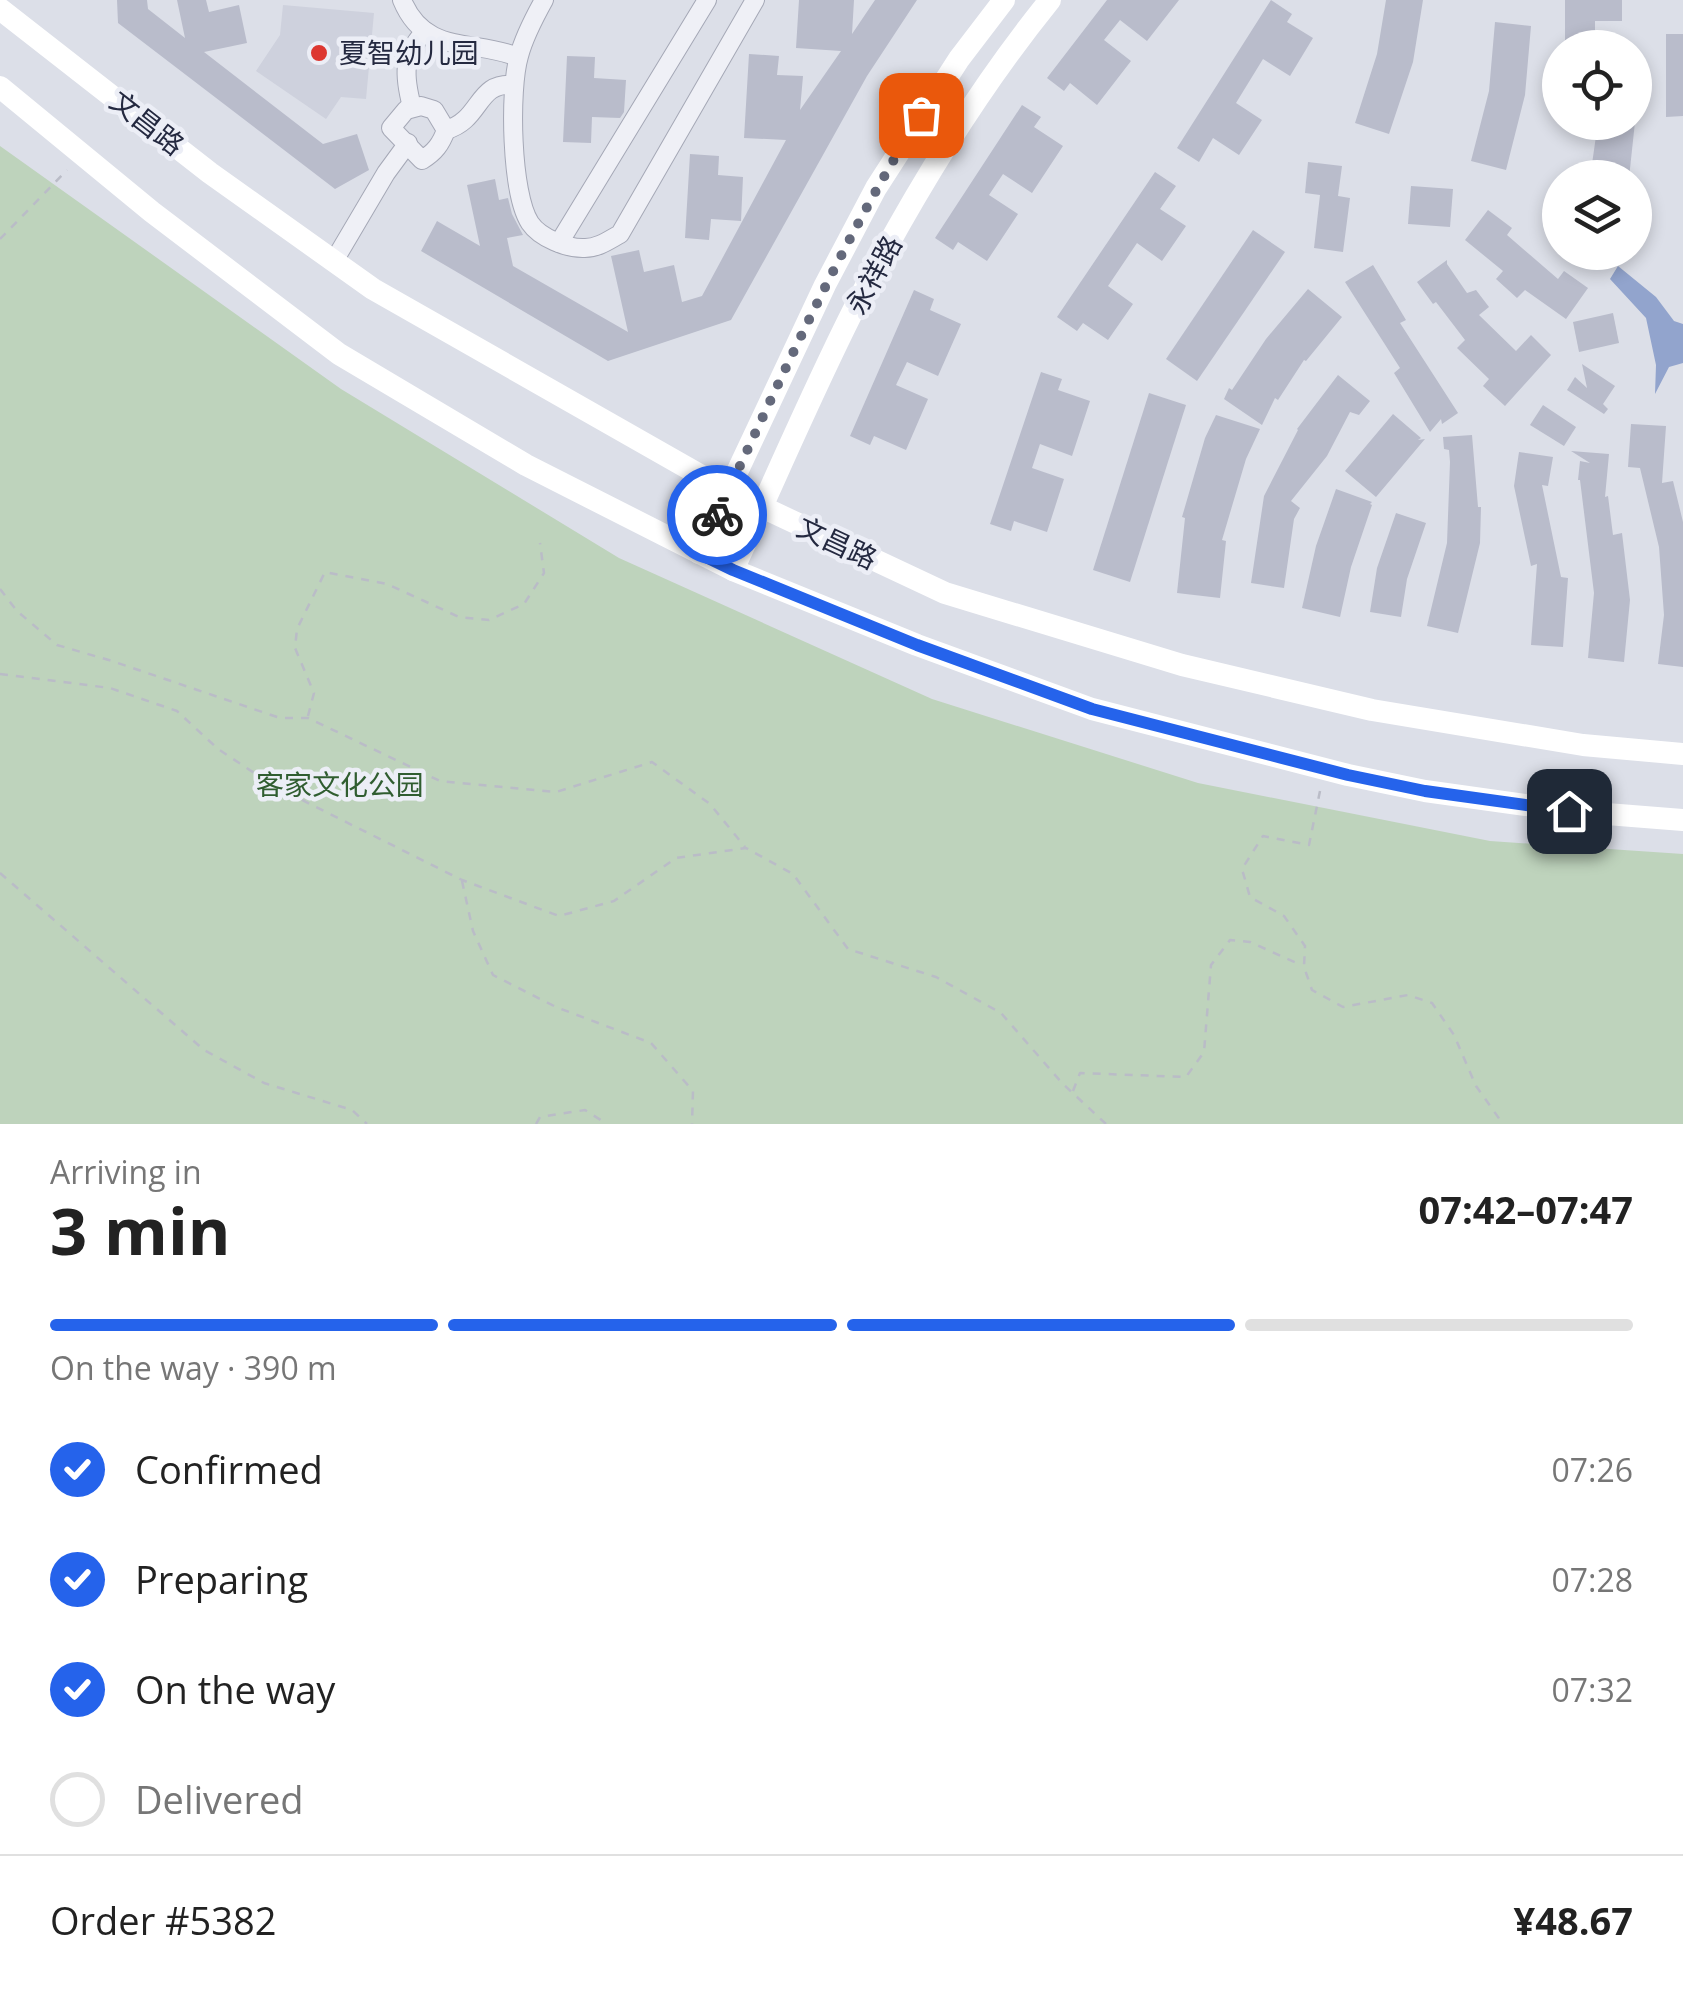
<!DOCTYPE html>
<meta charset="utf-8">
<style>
body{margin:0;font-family:"Open Sans","Noto Sans SC",sans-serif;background:#f2f2f2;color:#222;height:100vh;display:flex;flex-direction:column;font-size:38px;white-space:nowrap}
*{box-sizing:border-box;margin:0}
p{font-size:32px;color:#767676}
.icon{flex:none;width:55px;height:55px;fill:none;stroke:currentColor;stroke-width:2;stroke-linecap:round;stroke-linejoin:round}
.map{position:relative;height:1124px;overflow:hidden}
.panel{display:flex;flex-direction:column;background:#fff;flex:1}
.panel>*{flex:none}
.fabs{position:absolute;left:1542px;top:30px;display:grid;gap:20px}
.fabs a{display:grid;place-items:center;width:110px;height:110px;border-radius:50%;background:#fff;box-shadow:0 5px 15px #0003;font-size:50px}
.pin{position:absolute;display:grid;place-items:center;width:85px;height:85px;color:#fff;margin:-42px;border-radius:20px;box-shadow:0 5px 15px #0006}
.courier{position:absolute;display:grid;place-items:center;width:100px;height:100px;margin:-50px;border:8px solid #2563eb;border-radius:50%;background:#fff;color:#222;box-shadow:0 2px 12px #0007}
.head em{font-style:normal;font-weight:700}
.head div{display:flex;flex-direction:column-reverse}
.head{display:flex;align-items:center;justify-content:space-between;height:170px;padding:0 50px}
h1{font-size:65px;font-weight:700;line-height:75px}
.bar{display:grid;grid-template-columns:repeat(4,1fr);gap:15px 10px;align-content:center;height:120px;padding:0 50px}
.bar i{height:12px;border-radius:8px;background:#e0e0e0}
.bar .on{background:#2563eb}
.bar p{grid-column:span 4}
.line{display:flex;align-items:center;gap:25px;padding:0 50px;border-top:2px solid #e0e0e0}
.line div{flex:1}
ol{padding:0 50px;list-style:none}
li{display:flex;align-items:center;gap:30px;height:110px}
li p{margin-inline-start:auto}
li .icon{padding:10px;border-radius:50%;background:#2563eb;color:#fff;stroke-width:4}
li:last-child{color:#767676}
li i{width:55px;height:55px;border:5px solid #e0e0e0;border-radius:50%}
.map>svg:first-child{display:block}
</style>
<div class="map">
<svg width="1683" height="1124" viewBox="0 0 1683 1124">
<rect width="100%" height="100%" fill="#dcdfe8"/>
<polygon fill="#ced1dd" points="283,5 374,13 366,99 341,97 326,119 256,71 280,35"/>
<polygon fill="#bed3bc" points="0,146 341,389 619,558 932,699 1198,783 1490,841 1683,854 1683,1124 0,1124"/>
<polygon fill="#92a4cd" points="1618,266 1656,297 1674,321 1683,324 1683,363 1669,367 1655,394 1656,365 1646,318 1610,279"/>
<g fill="#b9bccb">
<polygon points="117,0 147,0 148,9 185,38 177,0 206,0 209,12 239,5 247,43 204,52 323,144 357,134 369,170 335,189 118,23"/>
<polygon points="799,0 854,0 852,34 875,0 917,0 867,76 731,320 608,361 421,251 437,221 480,246 467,185 495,179 499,200 508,198 512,214 523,235 507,238 513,266 628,332 611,256 639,250 644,272 674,265 682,302 702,296 786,140 744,138 749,54 779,56 777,75 803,76 800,110 841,51 796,48"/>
<polygon points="1107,0 1179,0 1147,41 1120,20 1104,40 1131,61 1097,105 1070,83 1064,91 1047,78"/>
<polygon points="1271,0 1292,14 1287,22 1313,38 1290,76 1263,59 1236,103 1262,120 1239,155 1213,138 1199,162 1177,148"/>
<polygon points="1386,0 1423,0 1413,62 1389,134 1355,123 1377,54"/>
<polygon points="1565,0 1622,0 1622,21 1595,21 1595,40 1565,40"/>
<polygon points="1495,22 1531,26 1525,95 1506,170 1471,161 1489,91"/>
<polygon points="1666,34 1683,34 1683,116 1666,117"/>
<polygon points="567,56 595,57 594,78 626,80 624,112 620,118 592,117 591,143 563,142"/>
<polygon points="1022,105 1041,117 1034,127 1063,146 1032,193 1003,174 989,195 1018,214 987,261 958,242 953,250 935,238"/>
<polygon points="1598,122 1635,122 1629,178 1590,178"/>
<polygon points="690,154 719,156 718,175 743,177 741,221 711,219 709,240 685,238"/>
<polygon points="1308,162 1342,166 1338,196 1350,198 1343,252 1314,248 1320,195 1305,193"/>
<polygon points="1155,172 1176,186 1160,209 1186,226 1162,261 1137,243 1108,286 1133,304 1108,340 1083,323 1077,331 1057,317"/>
<polygon points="1411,186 1453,189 1450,227 1408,224"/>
<polygon points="1488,210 1512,228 1507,235 1558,279 1564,271 1588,288 1566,319 1525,290 1517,298 1496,279 1503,271 1465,240"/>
<polygon points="1253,230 1285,252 1197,381 1166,359"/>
<polygon points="1447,260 1447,264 1467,293 1476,290 1489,307 1479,315 1516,351 1531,335 1551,355 1505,406 1483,386 1489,379 1457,348 1465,340 1436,302 1433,304 1417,282"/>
<polygon points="1373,265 1406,320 1400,323 1458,413 1442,424 1441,419 1430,432 1394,373 1400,368 1345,282"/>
<polygon points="1308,289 1342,317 1306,361 1304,360 1278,400 1275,398 1262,425 1224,399 1229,388 1232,390 1266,339"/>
<polygon points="914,290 934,299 930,310 961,324 938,376 907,362 896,385 928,399 906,450 874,436 870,445 850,436"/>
<polygon points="1613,313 1619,343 1579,352 1573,322"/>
<polygon points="1582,364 1615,386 1603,404 1608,409 1604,414 1567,390 1575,377 1587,388"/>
<polygon points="1041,372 1062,379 1058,390 1090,401 1072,456 1040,444 1032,468 1064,479 1047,532 1014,521 1011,531 990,524"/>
<polygon points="1338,375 1370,401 1359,415 1350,412 1327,456 1291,501 1300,508 1294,519 1284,588 1251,583 1264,496 1298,430 1297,429"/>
<polygon points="1149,393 1186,405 1130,582 1093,570"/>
<polygon points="1543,405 1576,427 1564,446 1530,425"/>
<polygon points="1393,414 1421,438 1418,440 1425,439 1376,497 1345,471"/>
<polygon points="1216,415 1260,429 1246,459 1222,540 1226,541 1220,598 1177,593 1185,518 1182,517 1205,438"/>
<polygon points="1631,424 1666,426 1662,483 1673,481 1683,522 1683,667 1658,664 1664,615 1659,547 1640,468 1628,467"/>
<polygon points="1472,435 1478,507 1481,507 1480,543 1458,633 1427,626 1447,543 1450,462 1449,450 1444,449 1443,437"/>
<polygon points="1571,451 1609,454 1605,497 1608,496 1613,535 1622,533 1630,600 1624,662 1588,658 1594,593 1580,480 1578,480 1580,461 1590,463"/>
<polygon points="1519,452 1553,457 1548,486 1542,485 1561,577 1568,578 1563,647 1531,645 1537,564 1531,566 1514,486"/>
<polygon points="1336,489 1372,502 1370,504 1372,505 1351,567 1340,617 1302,608 1316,546"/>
<polygon points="1396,513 1426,523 1407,579 1401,617 1370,612 1377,568"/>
</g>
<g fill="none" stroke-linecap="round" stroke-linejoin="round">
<defs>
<g id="street">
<path d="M402,0C425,56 474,39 518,57"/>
<path d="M544,0C534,18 524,37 519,56C509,90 511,194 530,223C540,238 568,249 585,248C598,248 609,240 620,234L755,0"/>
<path d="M421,106L434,110L446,130C441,144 435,152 422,160L391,128L406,110Z"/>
<path d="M412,107C404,76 402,56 425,31"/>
<path d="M446,130C482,120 476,81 514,85"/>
<polyline points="559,243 707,0"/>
<polyline points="334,261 386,173 408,143"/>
</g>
</defs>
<use href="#street" stroke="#a5a8b6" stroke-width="20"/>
<g stroke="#babcc7" stroke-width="2.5" stroke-dasharray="8 8" stroke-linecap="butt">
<polyline points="0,239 67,170"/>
<polyline points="0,589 17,611 57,645 112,661 280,718 308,718 440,781 556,792 652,762 710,804 745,847"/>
<polyline points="0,674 110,688 177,711 218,749 274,786 462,880 559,916 614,901 676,858 746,848 793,874 848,949 936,977 1001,1013 1062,1083 1106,1124"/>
<polyline points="308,716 314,693 295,648 297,629 325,572 387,584 459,617 489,620 524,604 544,573 540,543"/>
<polyline points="1320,791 1309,845 1263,836 1242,869 1250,897 1284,916 1305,946 1304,967 1312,990 1343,1007 1408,995 1432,1003 1454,1035 1476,1086 1503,1124"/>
<polyline points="0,873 204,1050 264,1083 352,1110 367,1124"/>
<polyline points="462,881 473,931 493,975 556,1007 651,1043 693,1091 692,1124"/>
<polyline points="1073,1091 1080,1073 1186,1077 1204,1052 1211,965 1230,940 1250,942 1301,965"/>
<polyline points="536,1124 540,1117 585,1110 607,1124"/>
</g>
<use href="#street" stroke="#eff0f6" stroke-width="18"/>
<g stroke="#fff" stroke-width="22">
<polyline points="0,9 210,173 373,289 728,491 945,593 1182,665 1372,710 1583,745 1683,754"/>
<polyline points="0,87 152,212 339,354 526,465 733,570 917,645 1092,709 1348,775 1425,791 1569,811 1683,820"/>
<polyline points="699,553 825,285 876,188 959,59 1004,0"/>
<path d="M733,570C775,480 813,389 858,301C911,199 978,89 1050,0"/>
</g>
</g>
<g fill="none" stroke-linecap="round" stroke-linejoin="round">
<path stroke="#64697b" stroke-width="10" stroke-dasharray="0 18" d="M717,515C781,379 841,242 921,115"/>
<polyline stroke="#2563eb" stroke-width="12" points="717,515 698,553 733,570 917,645 1092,709 1348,775 1425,791 1569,811"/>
</g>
<circle fill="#dd3731" stroke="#eceef6" stroke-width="4" cx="319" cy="53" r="10"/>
<g text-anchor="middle" stroke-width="9" stroke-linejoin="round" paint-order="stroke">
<g font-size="28" fill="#242940" stroke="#eceef6" text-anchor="start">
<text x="339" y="63">夏智幼儿园</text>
</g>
<g font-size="28" fill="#242940" stroke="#eceef6">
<text transform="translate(147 123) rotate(38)" y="10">文昌路</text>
<text transform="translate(874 275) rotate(-62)" y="10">永祥路</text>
<text transform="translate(837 543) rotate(25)" y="10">文昌路</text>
</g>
<g font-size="28" fill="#305d30" stroke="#eceef6">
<text x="340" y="795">客家文化公园</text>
</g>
</g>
</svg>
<div class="fabs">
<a><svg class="icon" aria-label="locate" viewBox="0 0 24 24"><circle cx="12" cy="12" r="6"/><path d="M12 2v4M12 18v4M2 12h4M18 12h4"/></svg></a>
<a><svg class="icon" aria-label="layers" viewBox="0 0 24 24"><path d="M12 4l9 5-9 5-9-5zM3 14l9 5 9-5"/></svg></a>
</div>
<div class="pin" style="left:921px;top:115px;background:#ea580c"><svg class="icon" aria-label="bag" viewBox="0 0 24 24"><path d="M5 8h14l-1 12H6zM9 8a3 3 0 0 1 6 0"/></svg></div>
<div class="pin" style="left:1569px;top:811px;background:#1f2937"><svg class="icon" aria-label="home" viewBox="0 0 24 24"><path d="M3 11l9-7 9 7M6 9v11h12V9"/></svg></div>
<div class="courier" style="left:717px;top:515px"><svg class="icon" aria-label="bike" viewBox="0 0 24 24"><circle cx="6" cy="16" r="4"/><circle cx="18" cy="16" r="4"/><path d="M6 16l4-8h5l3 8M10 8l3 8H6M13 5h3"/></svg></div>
</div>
<section class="panel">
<div class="head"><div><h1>3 min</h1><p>Arriving in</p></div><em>07:42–07:47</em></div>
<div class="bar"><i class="on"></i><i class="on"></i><i class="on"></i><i></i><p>On the way · 390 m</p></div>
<ol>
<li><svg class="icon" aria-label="check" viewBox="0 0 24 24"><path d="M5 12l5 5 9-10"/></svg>Confirmed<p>07:26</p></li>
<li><svg class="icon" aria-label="check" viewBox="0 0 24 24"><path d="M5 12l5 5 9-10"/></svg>Preparing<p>07:28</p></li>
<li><svg class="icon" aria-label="check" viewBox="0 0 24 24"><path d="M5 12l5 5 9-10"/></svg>On the way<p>07:32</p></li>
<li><i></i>Delivered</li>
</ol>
<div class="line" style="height:130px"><div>Order #5382</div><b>¥48.67</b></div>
</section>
